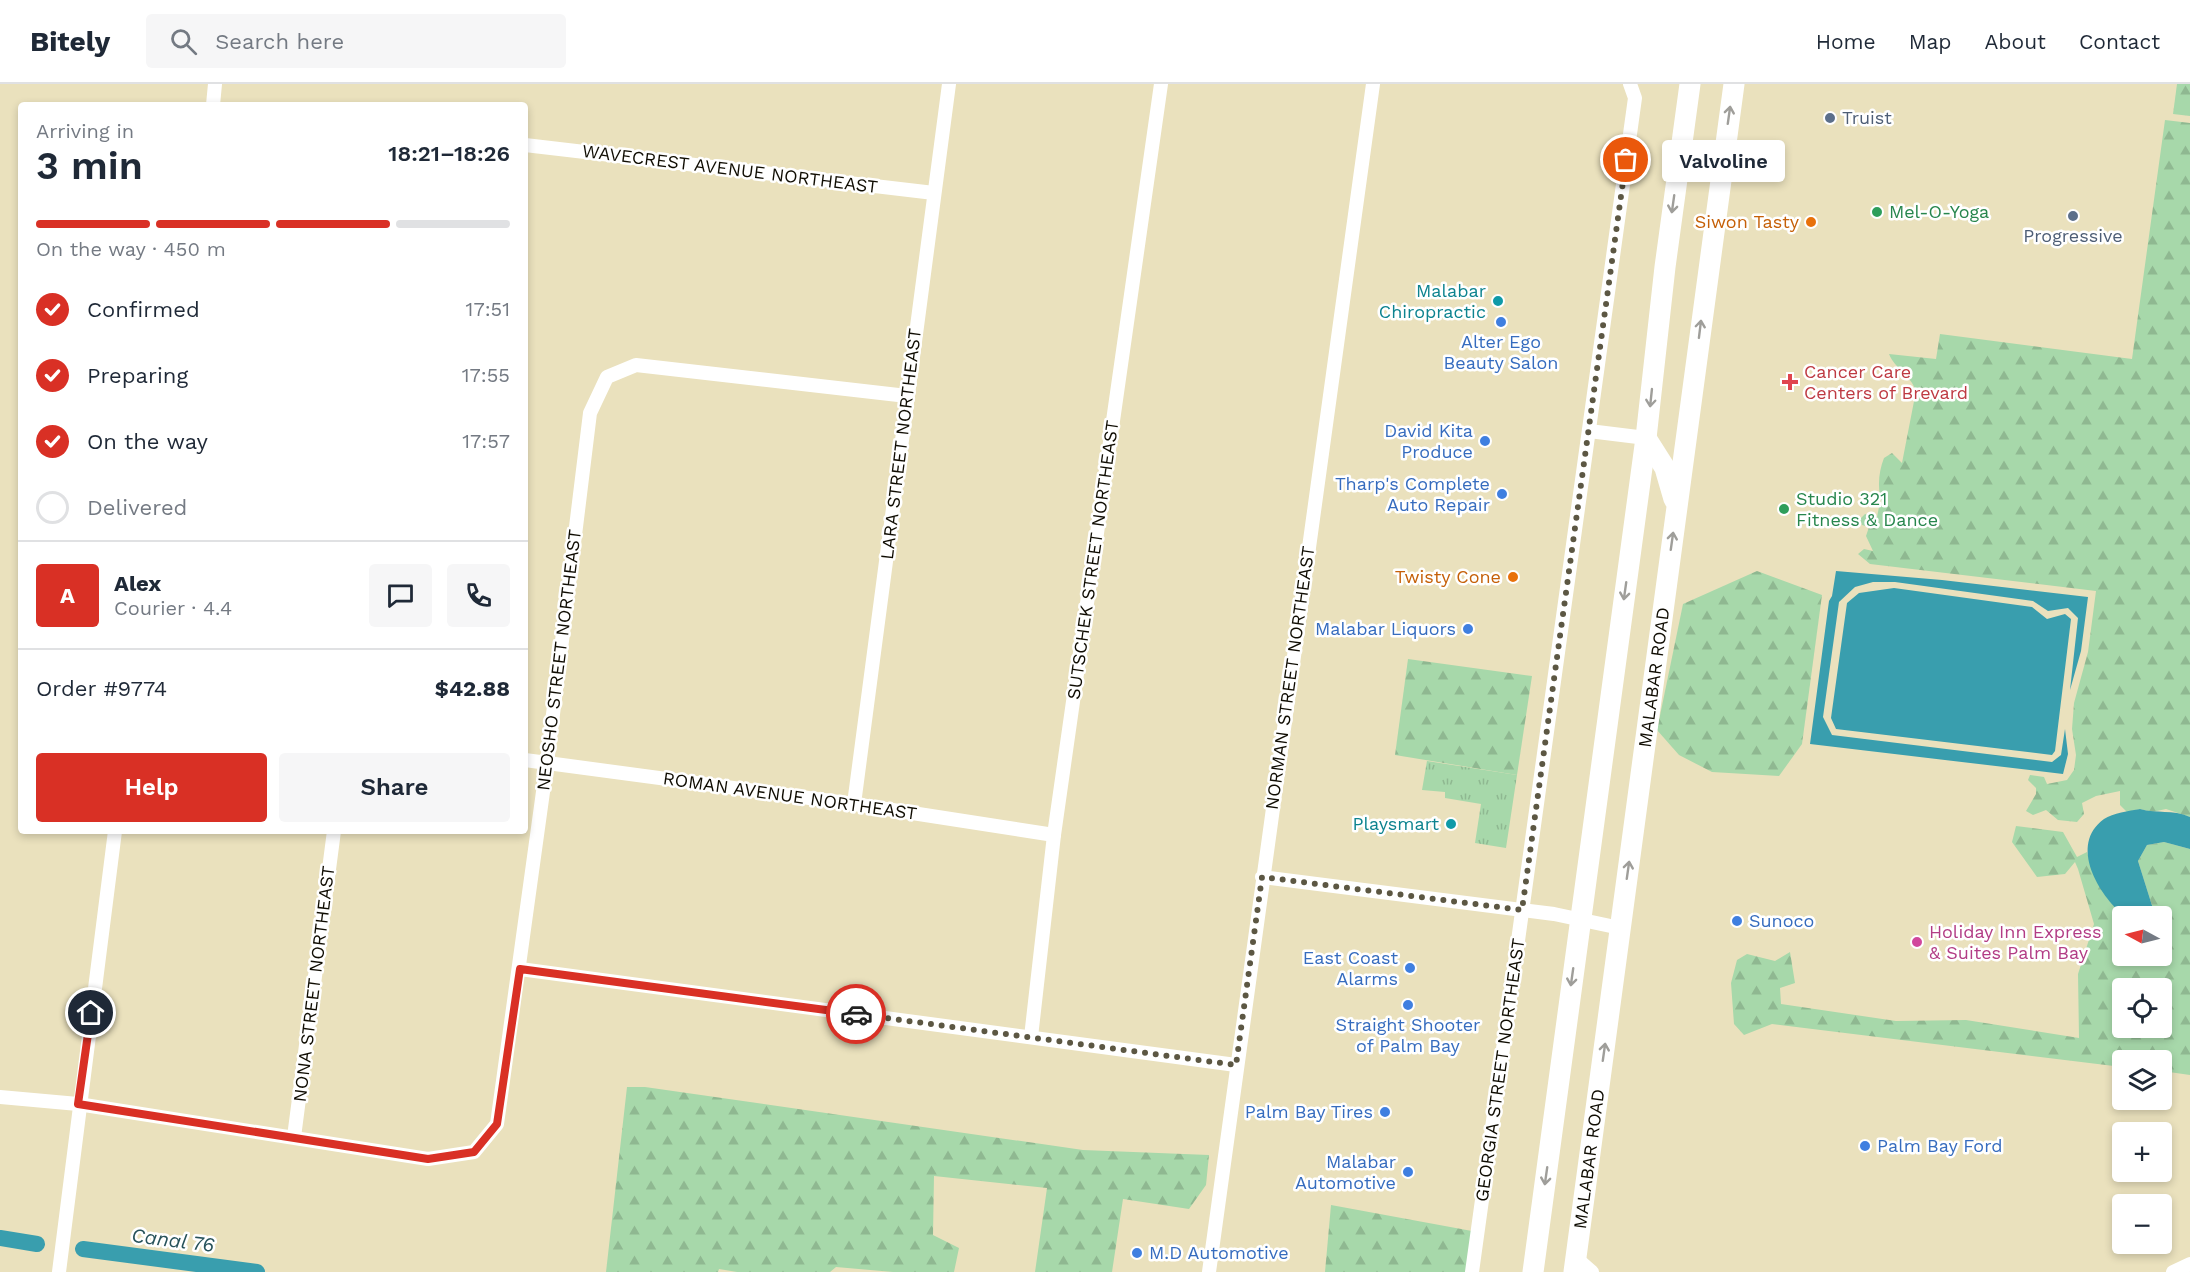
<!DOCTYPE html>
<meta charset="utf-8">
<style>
body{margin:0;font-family:"Work Sans",sans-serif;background:#f6f6f7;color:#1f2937;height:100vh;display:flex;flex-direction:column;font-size:22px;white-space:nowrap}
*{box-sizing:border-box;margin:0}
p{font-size:20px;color:#747a83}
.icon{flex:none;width:33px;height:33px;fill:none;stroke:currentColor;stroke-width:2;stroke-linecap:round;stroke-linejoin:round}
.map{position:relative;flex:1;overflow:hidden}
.side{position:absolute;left:18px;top:18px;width:510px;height:732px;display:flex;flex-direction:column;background:#fff;border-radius:6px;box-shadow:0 3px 9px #0003}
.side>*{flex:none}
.needle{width:39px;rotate:277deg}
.fabs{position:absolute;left:2112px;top:822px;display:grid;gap:12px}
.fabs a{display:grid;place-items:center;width:60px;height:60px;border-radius:6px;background:#fff;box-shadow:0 3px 9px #0003;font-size:30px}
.pin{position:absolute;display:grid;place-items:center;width:51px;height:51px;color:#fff;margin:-26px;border:3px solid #fff;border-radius:50%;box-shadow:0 2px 6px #0007}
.courier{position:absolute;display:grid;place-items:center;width:60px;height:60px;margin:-30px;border:4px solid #d93025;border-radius:50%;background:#fff;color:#222;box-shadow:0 2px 8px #0007}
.bubble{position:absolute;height:42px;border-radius:6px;background:#fff;box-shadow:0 3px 9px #0003;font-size:20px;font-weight:600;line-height:42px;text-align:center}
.head em{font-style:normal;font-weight:600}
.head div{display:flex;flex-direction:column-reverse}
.head{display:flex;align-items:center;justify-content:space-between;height:102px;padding:0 18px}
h1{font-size:39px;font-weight:600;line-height:45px}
.bar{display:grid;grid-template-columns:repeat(4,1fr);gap:9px 6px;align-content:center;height:72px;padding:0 18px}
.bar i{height:8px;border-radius:4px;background:#e0e1e3}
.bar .selected{background:#d93025}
.bar p{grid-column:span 4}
.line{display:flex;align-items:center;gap:15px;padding:0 18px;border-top:2px solid #e0e1e3}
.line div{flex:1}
.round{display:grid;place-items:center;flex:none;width:63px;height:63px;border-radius:6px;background:#f6f6f7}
ol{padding:0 18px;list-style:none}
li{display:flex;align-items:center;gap:18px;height:66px}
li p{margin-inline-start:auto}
li .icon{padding:6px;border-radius:50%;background:#d93025;color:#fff;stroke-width:4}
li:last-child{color:#747a83}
li i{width:33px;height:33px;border:3px solid #e0e1e3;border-radius:50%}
.primary-button{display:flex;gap:12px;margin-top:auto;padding:12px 18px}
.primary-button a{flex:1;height:69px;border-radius:6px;background:#d93025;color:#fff;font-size:24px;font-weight:600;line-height:69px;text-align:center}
.primary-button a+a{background:#f6f6f7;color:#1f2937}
header{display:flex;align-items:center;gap:36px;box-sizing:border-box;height:84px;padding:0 30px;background:#fff;border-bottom:2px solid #e0e1e3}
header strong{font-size:28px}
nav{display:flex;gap:33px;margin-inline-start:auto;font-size:21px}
.search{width:420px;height:54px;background:#f6f6f7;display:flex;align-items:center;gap:15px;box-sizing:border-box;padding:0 21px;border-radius:6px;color:#747a83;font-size:22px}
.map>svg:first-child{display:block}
</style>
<header>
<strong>Bitely</strong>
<div class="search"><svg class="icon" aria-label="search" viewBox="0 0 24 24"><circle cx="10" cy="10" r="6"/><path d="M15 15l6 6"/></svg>Search here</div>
<nav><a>Home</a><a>Map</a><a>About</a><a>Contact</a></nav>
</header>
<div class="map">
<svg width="2190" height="1188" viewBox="0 0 2190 1188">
<defs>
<pattern id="forest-firs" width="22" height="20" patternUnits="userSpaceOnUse" patternTransform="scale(1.5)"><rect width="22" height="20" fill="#a7d8aa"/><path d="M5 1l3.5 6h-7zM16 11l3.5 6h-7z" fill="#8fb891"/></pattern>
<pattern id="park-tufts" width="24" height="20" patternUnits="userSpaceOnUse" patternTransform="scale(1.5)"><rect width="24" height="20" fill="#a7d8aa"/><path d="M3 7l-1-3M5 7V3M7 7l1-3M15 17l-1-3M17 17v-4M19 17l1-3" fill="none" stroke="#8fb891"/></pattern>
</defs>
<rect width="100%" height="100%" fill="#eae1bd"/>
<g fill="url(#forest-firs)" fill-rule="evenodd">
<polygon points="2177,0 2190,0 2190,32 2173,30"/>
<path d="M2165,36L2190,39V733L2166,725L2152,728L2140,725L2127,728L2120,721V707L2096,712L2082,719L2084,730L2077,738L2058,736L2046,726L2033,731L2026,727L2036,710V704L2028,696L2030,691L2044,693L2047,700L2067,696L2074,686L2076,671L2072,645L2074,619L2088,568L2096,507L1870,480L1858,470L1864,465L1873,467L1866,452L1869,443L1862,441L1860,435L1865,430L1877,433L1879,423L1883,421C1877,407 1878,389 1884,374L1892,369L1902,379L1916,307C1910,290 1895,285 1889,270L1936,275L1940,250L2132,275Z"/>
<polygon points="1757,487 1822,511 1802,660 1779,692 1712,688 1679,671 1657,646 1683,520"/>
<polygon points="1408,575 1532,592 1517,691 1395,671"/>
<path d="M2016,742L2063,748L2077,773L2087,768C2094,793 2104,815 2124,832L2122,872H2162V832H2153L2155,831L2138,777L2147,761L2164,758L2190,765V991L2162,987V976H2122V983L1772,940L1744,951L1734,940L1731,899L1737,876L1747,870L1775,877L1790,868L1795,899L1780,904L1781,920L1896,937L1966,936L2079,954L2078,890L2094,840L2078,785L2075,778L2065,790L2037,793L2012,758ZM2122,904H2162V944H2122Z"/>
<polygon points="627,1003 645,1003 1083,1066 1209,1071 1206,1101 1189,1125 1123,1115 1112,1188 1035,1188 1047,1104 934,1092 933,1151 959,1164 954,1188 893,1188 836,1183 830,1188 737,1188 719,1185 718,1188 606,1188"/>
<polygon points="1331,1121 1472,1147 1466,1188 1325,1188"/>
</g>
<polygon fill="url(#park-tufts)" points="1427,677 1517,691 1506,764 1475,759 1481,720 1445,714 1445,708 1422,706"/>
<g fill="#399eae">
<polygon points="1836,487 1942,496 2088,513 2081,567 2070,606 2078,534 2068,524 2048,527 2033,517 1895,498 1873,498 1855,503 1839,518 1823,633 1832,651 2052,678 2061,671 2065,645 2068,670 2063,690 1810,660 1829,517 1832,512"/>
<polygon points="1894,504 2032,523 2047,535 2065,530 2071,535 2055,667 2052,671 1836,645 1831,634 1847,519 1859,509"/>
<path d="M2140,725C2157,730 2172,725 2190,733V765L2164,758L2147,761L2138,777L2155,831L2124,832C2099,811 2068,761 2104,735C2113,729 2129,727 2140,725Z"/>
</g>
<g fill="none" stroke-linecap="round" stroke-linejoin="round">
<g stroke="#399eae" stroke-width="16">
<polyline points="0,1154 37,1160"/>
<polyline points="83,1165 257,1188"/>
</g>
<g stroke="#fff" stroke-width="14">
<polyline points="213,21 215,0"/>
<polyline points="525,61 934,109"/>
<polyline points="1589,347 1646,354"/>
<polyline points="525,676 854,720 1054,751"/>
<polyline points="854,720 949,0"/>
<polyline points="1262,793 1554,830 1620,844"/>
<polyline points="520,885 1236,981"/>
<polyline points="1031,953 1054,751 1161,0"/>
<polyline points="0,1013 78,1020 428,1075 474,1068 497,1040 547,679 590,329 607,293 636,281 907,312"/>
<polyline points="294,1053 334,747"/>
<polyline points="1576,1174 1592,1188"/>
<polyline points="59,1188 115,747"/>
<polyline points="1209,1188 1373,0"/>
<polyline points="1472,1188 1635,14 1630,0"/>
<polyline points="2173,1188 2190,1180"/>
</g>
<g stroke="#fff" stroke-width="21">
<polyline points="1646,354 1665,384 1674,415"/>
<polyline points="1533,1188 1646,354 1665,183 1690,0"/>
<path id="s1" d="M1574,1188L1734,0"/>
</g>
</g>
<defs><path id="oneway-shaft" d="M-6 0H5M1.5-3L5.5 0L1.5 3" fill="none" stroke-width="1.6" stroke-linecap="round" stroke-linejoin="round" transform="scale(1.5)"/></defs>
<g stroke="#9f9e9a">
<use href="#oneway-shaft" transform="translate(1729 31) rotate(-82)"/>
<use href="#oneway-shaft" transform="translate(1673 120) rotate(98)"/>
<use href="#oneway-shaft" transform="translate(1700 245) rotate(-83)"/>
<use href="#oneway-shaft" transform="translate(1651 314) rotate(96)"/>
<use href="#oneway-shaft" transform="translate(1672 457) rotate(-82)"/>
<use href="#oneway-shaft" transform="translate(1625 507) rotate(98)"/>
<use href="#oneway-shaft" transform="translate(1628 786) rotate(-82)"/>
<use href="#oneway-shaft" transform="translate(1572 893) rotate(98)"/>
<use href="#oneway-shaft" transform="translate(1604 968) rotate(-82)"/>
<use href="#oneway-shaft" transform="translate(1546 1092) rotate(98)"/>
</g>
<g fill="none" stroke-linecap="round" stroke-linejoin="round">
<polyline stroke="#5c5743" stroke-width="6" stroke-dasharray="0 10.8" points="856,930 1236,981 1262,793 1522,826 1626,76"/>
<polyline stroke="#d93025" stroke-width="8" points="91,929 78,1020 428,1075 474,1068 497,1040 520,885 856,930"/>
</g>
<g fill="#5c6f8a" stroke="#fff" stroke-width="2">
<circle cx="1830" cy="34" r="6"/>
<circle cx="2073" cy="132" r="6"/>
</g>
<g fill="#2e9e5b" stroke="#fff" stroke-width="2">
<circle cx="1877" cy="128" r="6"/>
<circle cx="1784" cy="425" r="6"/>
</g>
<g fill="#e8710a" stroke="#fff" stroke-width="2">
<circle cx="1811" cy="138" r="6"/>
<circle cx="1513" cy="493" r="6"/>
</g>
<g fill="#0f9aa8" stroke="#fff" stroke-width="2">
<circle cx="1498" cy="217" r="6"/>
<circle cx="1451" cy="740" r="6"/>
</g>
<g fill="#3f7fe0" stroke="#fff" stroke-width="2">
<circle cx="1501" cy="238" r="6"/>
<circle cx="1485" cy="357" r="6"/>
<circle cx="1502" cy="410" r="6"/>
<circle cx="1468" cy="545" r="6"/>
<circle cx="1737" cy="837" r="6"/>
<circle cx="1410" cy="884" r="6"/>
<circle cx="1408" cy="921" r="6"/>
<circle cx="1385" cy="1028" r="6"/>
<circle cx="1865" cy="1062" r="6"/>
<circle cx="1408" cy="1088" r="6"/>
<circle cx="1137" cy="1169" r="6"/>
</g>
<path fill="#e0444e" stroke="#fff" stroke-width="2" d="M1787 289h6v6h6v6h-6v6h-6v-6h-6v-6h6z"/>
<circle fill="#d1479c" stroke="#fff" stroke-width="2" cx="1917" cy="858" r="6"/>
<g text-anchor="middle" stroke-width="5" stroke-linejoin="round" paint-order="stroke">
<g font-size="18" fill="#4e5e75" stroke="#fff" text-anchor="start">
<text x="1842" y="40">Truist</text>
<text x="2073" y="158" text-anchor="middle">Progressive</text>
</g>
<g font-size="18" fill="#0f0c02" stroke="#fff">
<text transform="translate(730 85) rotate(7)" y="6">WAVECREST AVENUE NORTHEAST</text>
<text transform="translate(901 360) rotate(-83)" y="6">LARA STREET NORTHEAST</text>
<text transform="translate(1093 476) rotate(-82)" y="6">SUTSCHEK STREET NORTHEAST</text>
<text transform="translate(559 576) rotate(-83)" y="6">NEOSHO STREET NORTHEAST</text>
<text transform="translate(1290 594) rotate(-82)" y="6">NORMAN STREET NORTHEAST</text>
<text dy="6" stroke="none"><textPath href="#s1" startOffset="600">MALABAR ROAD</textPath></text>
<text transform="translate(790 712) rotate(8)" y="6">ROMAN AVENUE NORTHEAST</text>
<text transform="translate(314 900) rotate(-83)" y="6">NONA STREET NORTHEAST</text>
<text transform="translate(1500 986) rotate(-82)" y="6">GEORGIA STREET NORTHEAST</text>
<text dy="6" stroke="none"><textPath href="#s1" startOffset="114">MALABAR ROAD</textPath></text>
</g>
<g font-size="18" fill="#27864d" stroke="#fff" text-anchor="start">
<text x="1889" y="134">Mel-O-Yoga</text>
<text x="1796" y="421">Studio 321<tspan x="1796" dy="21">Fitness &amp; Dance</tspan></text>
</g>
<g font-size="18" fill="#c56008" stroke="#fff" text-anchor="end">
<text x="1799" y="144">Siwon Tasty</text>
<text x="1501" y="499">Twisty Cone</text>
</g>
<g font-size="18" fill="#0d838f" stroke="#fff" text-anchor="end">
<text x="1486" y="213">Malabar<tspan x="1486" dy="21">Chiropractic</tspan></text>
<text x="1439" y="746">Playsmart</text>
</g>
<g font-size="18" fill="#366cbe" stroke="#fff" text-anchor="end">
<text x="1501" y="264" text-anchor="middle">Alter Ego<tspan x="1501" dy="21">Beauty Salon</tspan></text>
<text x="1473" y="353">David Kita<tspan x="1473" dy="21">Produce</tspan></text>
<text x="1490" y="406">Tharp's Complete<tspan x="1490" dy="21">Auto Repair</tspan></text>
<text x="1456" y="551">Malabar Liquors</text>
<text x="1749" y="843" text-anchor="start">Sunoco</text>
<text x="1398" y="880">East Coast<tspan x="1398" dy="21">Alarms</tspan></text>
<text x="1408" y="947" text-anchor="middle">Straight Shooter<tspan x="1408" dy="21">of Palm Bay</tspan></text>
<text x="1373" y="1034">Palm Bay Tires</text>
<text x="1877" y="1068" text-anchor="start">Palm Bay Ford</text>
<text x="1396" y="1084">Malabar<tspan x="1396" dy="21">Automotive</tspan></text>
<text x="1149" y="1175" text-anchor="start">M.D Automotive</text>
</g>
<g font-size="18" fill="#be3a42" stroke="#fff" text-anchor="start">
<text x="1804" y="294">Cancer Care<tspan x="1804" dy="21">Centers of Brevard</tspan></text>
</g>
<g font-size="18" fill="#b23c85" stroke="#fff" text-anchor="start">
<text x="1929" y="854">Holiday Inn Express<tspan x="1929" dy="21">&amp; Suites Palm Bay</tspan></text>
</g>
<g font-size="20" font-style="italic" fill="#27525a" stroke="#fff">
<text transform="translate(173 1156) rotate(7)" y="7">Canal 76</text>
</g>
</g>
</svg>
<div class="fabs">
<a><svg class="needle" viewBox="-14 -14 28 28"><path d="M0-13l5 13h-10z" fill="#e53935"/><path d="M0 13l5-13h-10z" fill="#747a83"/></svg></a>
<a><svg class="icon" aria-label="locate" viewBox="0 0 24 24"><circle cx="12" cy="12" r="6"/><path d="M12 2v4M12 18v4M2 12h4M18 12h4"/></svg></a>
<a><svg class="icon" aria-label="layers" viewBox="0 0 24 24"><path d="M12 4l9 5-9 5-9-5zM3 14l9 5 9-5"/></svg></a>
<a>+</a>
<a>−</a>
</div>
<div class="pin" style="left:1626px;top:76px;background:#ea580c"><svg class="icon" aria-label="bag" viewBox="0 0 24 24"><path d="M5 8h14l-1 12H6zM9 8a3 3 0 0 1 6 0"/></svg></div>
<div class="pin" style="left:91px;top:929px;background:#1f2937"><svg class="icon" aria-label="home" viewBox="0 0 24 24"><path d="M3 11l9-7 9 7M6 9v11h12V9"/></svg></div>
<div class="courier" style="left:856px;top:930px"><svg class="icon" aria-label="car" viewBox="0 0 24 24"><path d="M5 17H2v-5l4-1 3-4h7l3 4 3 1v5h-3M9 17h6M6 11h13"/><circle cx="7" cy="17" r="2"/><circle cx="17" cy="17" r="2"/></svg></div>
<div class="bubble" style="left:1662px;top:56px;width:123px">Valvoline</div>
<section class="side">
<div class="head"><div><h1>3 min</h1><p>Arriving in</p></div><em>18:21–18:26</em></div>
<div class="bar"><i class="selected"></i><i class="selected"></i><i class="selected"></i><i></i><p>On the way · 450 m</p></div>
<ol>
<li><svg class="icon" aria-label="check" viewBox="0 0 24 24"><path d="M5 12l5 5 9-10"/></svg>Confirmed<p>17:51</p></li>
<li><svg class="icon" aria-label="check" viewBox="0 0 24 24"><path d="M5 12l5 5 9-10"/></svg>Preparing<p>17:55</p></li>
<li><svg class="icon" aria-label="check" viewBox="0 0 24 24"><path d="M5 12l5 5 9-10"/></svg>On the way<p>17:57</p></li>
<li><i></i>Delivered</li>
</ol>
<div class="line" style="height:108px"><b class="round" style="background:#d93025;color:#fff">A</b><div><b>Alex</b><p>Courier · 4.4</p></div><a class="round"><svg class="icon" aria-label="chat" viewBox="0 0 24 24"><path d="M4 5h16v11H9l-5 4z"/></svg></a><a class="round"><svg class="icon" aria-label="phone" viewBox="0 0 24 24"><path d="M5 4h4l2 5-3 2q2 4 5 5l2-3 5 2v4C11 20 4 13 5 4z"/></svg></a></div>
<div class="line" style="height:78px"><div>Order #9774</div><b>$42.88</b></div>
<div class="primary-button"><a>Help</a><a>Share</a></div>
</section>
</div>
